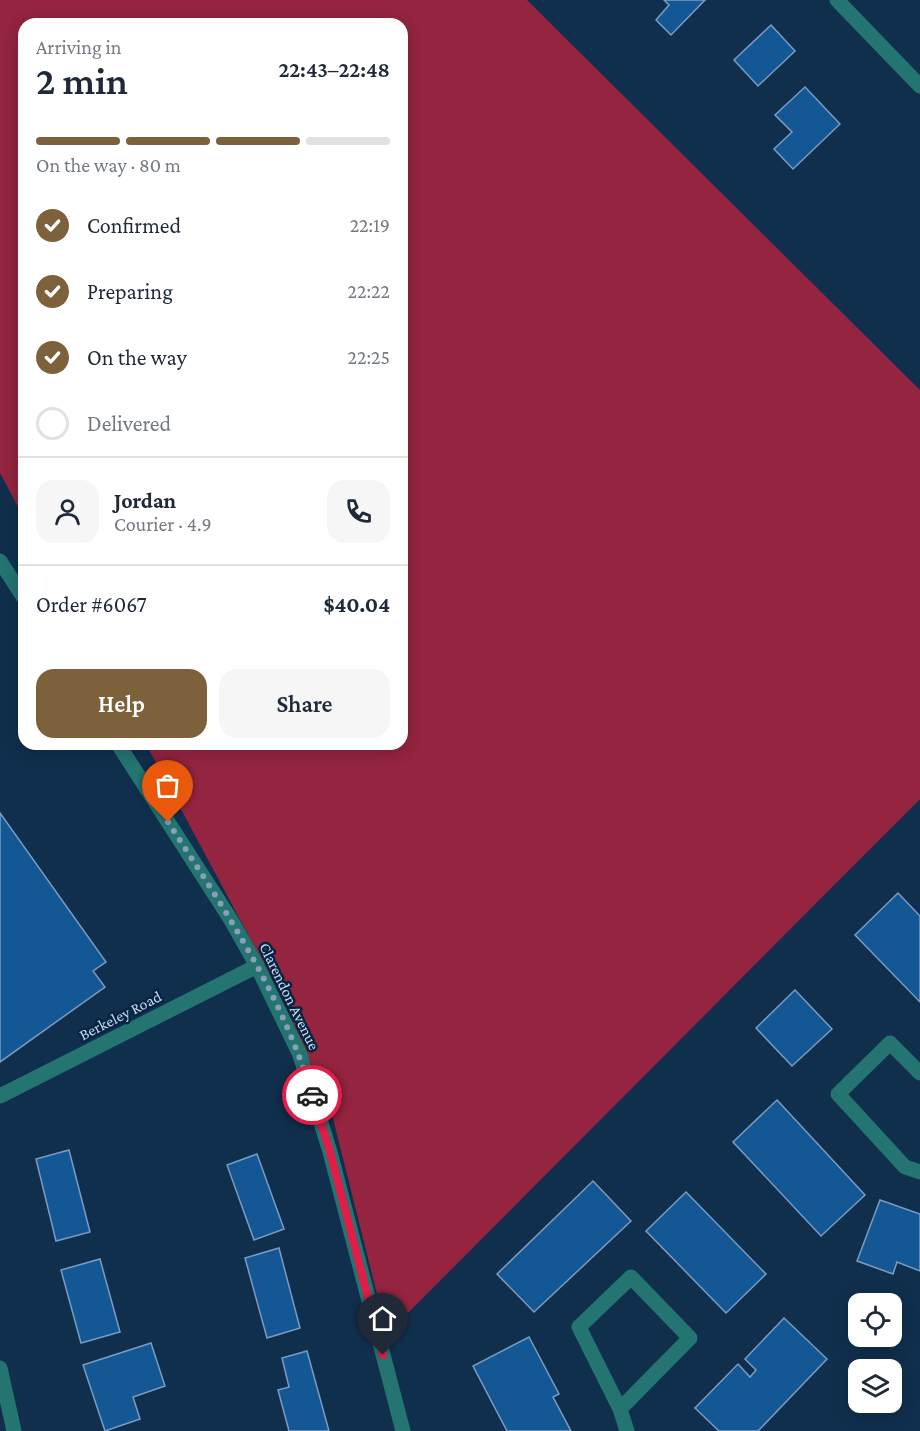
<!DOCTYPE html>
<meta charset="utf-8">
<style>
body{margin:0;font-family:"Crimson Pro",serif;background:#f6f6f7;color:#1f2937;height:100vh;display:flex;flex-direction:column;font-size:22px;white-space:nowrap}
*{box-sizing:border-box;margin:0}
p{font-size:20px;color:#747a83}
.icon{flex:none;width:33px;height:33px;fill:none;stroke:currentColor;stroke-width:2;stroke-linecap:round;stroke-linejoin:round}
.map{position:relative;flex:1;overflow:hidden}
.panel{position:absolute;left:18px;top:18px;width:390px;height:732px;display:flex;flex-direction:column;background:#fff;border-radius:18px;box-shadow:0 3px 15px #0003}
.panel>*{flex:none}
.fabs{position:absolute;left:848px;top:1293px;display:grid;gap:12px}
.fabs a{display:grid;place-items:center;width:54px;height:54px;border-radius:12px;background:#fff;box-shadow:0 3px 15px #0003;font-size:30px}
.pin{position:absolute;display:grid;place-items:center;width:51px;height:51px;color:#fff;margin:-62px -26px;border-radius:50% 50% 50% 0;rotate:-45deg;box-shadow:0 0 6px #0007}
.pin .icon{rotate:45deg}
.courier{position:absolute;display:grid;place-items:center;width:60px;height:60px;margin:-30px;border:4px solid #e11d48;border-radius:50%;background:#fff;color:#222;box-shadow:0 2px 8px #0007}
.head em{font-style:normal;font-weight:600}
.head div{display:flex;flex-direction:column-reverse}
.head{display:flex;align-items:center;justify-content:space-between;height:102px;padding:0 18px}
h1{font-size:39px;font-weight:600;line-height:45px}
.bar{display:grid;grid-template-columns:repeat(4,1fr);gap:9px 6px;align-content:center;height:72px;padding:0 18px}
.bar i{height:8px;border-radius:4px;background:#e0e1e3}
.bar .selected{background:#7d613b}
.bar p{grid-column:span 4}
.line{display:flex;align-items:center;gap:15px;padding:0 18px;border-top:2px solid #e0e1e3}
.line div{flex:1}
.round{display:grid;place-items:center;flex:none;width:63px;height:63px;border-radius:18px;background:#f6f6f7}
ol{padding:0 18px;list-style:none}
li{display:flex;align-items:center;gap:18px;height:66px}
li p{margin-inline-start:auto}
li .icon{padding:6px;border-radius:50%;background:#7d613b;color:#fff;stroke-width:4}
li:last-child{color:#747a83}
li i{width:33px;height:33px;border:3px solid #e0e1e3;border-radius:50%}
.cta{display:flex;gap:12px;margin-top:auto;padding:12px 18px}
.cta a{flex:1;height:69px;border-radius:18px;background:#7d613b;color:#fff;font-size:24px;font-weight:600;line-height:69px;text-align:center}
.cta a+a{background:#f6f6f7;color:#1f2937}
.map>svg:first-child{display:block}
</style>
<div class="map">
<svg width="920" height="1431" viewBox="0 0 920 1431">
<rect width="100%" height="100%" fill="#102f4d"/>
<polygon fill="#942440" points="0,0 527,0 920,390 920,799 387,1334 330,1107 281,996 146,744 402,744 402,24 24,24 24,518 0,473"/>
<g fill="#145795" stroke="#7b9cc2" stroke-width="1.5">
<polygon points="664,0 705,0 671,35 656,20 669,5"/>
<polygon points="771,25 795,51 758,86 734,60"/>
<polygon points="805,87 840,124 793,169 774,149 792,132 775,115"/>
<polygon points="0,813 106,962 93,971 105,987 0,1062"/>
<polygon points="898,893 920,916 920,1002 855,935"/>
<polygon points="795,990 832,1029 792,1066 756,1028"/>
<polygon points="777,1100 865,1195 821,1236 733,1142"/>
<polygon points="69,1150 90,1232 56,1241 36,1159"/>
<polygon points="257,1154 284,1229 254,1240 227,1165"/>
<polygon points="593,1181 631,1221 534,1312 497,1274"/>
<polygon points="686,1192 766,1274 726,1313 646,1231"/>
<polygon points="880,1200 920,1214 920,1271 897,1262 893,1274 857,1261"/>
<polygon points="279,1248 300,1328 267,1338 245,1258"/>
<polygon points="100,1259 120,1332 81,1343 61,1270"/>
<polygon points="784,1318 827,1359 758,1431 719,1431 695,1408 738,1364 750,1377 756,1370 745,1359"/>
<polygon points="529,1337 559,1394 553,1397 571,1431 507,1431 473,1366"/>
<polygon points="151,1343 165,1386 133,1397 140,1419 105,1431 83,1365"/>
<polygon points="307,1351 329,1431 289,1431 278,1390 289,1387 282,1358"/>
</g>
<g fill="none" stroke-linecap="round" stroke-linejoin="round">
<g stroke="#247471" stroke-width="15">
<polyline points="837,0 920,86"/>
<polyline points="0,561 24,598"/>
<polyline points="118,744 231,920 257,966 300,1055 330,1152 403,1431"/>
<polyline points="920,1073 890,1043 838,1094 905,1167 920,1172"/>
<polyline points="0,1096 257,966"/>
<polyline points="0,1368 14,1431"/>
<polyline points="620,1409 690,1338 631,1277 579,1327 620,1409 627,1431"/>
</g>
</g>
<g fill="none" stroke-linecap="round" stroke-linejoin="round">
<path stroke="#889fb6" stroke-width="6" stroke-dasharray="0 10.8" d="M168,822C224,908 283,996 312,1095"/>
<polyline stroke="#e11d48" stroke-width="8" points="312,1095 330,1152 383,1355"/>
</g>
<g text-anchor="middle" stroke-width="5" stroke-linejoin="round" paint-order="stroke">
<g font-size="16" fill="#c9dbef" stroke="#052442">
<text transform="translate(290 996) rotate(64)" y="6">Clarendon Avenue</text>
<text transform="translate(120 1015) rotate(-27)" y="6">Berkeley Road</text>
</g>
</g>
</svg>
<div class="fabs">
<a><svg class="icon" aria-label="locate" viewBox="0 0 24 24"><circle cx="12" cy="12" r="6"/><path d="M12 2v4M12 18v4M2 12h4M18 12h4"/></svg></a>
<a><svg class="icon" aria-label="layers" viewBox="0 0 24 24"><path d="M12 4l9 5-9 5-9-5zM3 14l9 5 9-5"/></svg></a>
</div>
<div class="pin" style="left:168px;top:822px;background:#ea580c"><svg class="icon" aria-label="bag" viewBox="0 0 24 24"><path d="M5 8h14l-1 12H6zM9 8a3 3 0 0 1 6 0"/></svg></div>
<div class="pin" style="left:383px;top:1355px;background:#1f2937"><svg class="icon" aria-label="home" viewBox="0 0 24 24"><path d="M3 11l9-7 9 7M6 9v11h12V9"/></svg></div>
<div class="courier" style="left:312px;top:1095px"><svg class="icon" aria-label="car" viewBox="0 0 24 24"><path d="M5 17H2v-5l4-1 3-4h7l3 4 3 1v5h-3M9 17h6M6 11h13"/><circle cx="7" cy="17" r="2"/><circle cx="17" cy="17" r="2"/></svg></div>
<section class="panel">
<div class="head"><div><h1>2 min</h1><p>Arriving in</p></div><em>22:43–22:48</em></div>
<div class="bar"><i class="selected"></i><i class="selected"></i><i class="selected"></i><i></i><p>On the way · 80 m</p></div>
<ol>
<li><svg class="icon" aria-label="check" viewBox="0 0 24 24"><path d="M5 12l5 5 9-10"/></svg>Confirmed<p>22:19</p></li>
<li><svg class="icon" aria-label="check" viewBox="0 0 24 24"><path d="M5 12l5 5 9-10"/></svg>Preparing<p>22:22</p></li>
<li><svg class="icon" aria-label="check" viewBox="0 0 24 24"><path d="M5 12l5 5 9-10"/></svg>On the way<p>22:25</p></li>
<li><i></i>Delivered</li>
</ol>
<div class="line" style="height:108px"><a class="round"><svg class="icon" aria-label="person" viewBox="0 0 24 24"><circle cx="12" cy="8" r="4"/><path d="M4 21q1-7 8-7t8 7"/></svg></a><div><b>Jordan</b><p>Courier · 4.9</p></div><a class="round"><svg class="icon" aria-label="phone" viewBox="0 0 24 24"><path d="M5 4h4l2 5-3 2q2 4 5 5l2-3 5 2v4C11 20 4 13 5 4z"/></svg></a></div>
<div class="line" style="height:78px"><div>Order #6067</div><b>$40.04</b></div>
<div class="cta"><a>Help</a><a>Share</a></div>
</section>
</div>
